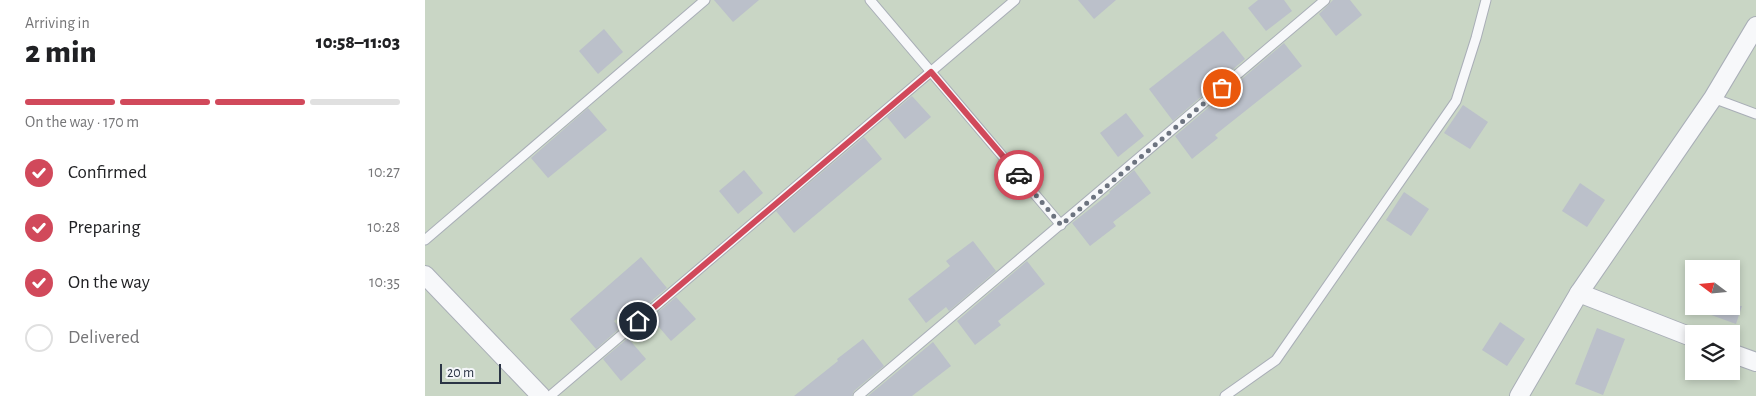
<!DOCTYPE html>
<meta charset="utf-8">
<style>
body{margin:0;font-family:"Alegreya Sans",sans-serif;background:#f2f2f2;color:#202124;height:100vh;display:flex;flex-direction:column;font-size:19px;white-space:nowrap}
*{box-sizing:border-box;margin:0}
p{font-size:16px;color:#757577}
.icon{flex:none;width:28px;height:28px;fill:none;stroke:currentColor;stroke-width:2;stroke-linecap:round;stroke-linejoin:round}
.map{position:relative;flex:1;overflow:hidden}
.side{display:flex;flex-direction:column;background:#fff;width:425px}
.side>*{flex:none}
.needle{width:32px;rotate:286deg}
.controls{position:absolute;left:1260px;top:260px;display:grid;gap:10px}
.controls a{display:grid;place-items:center;width:55px;height:55px;border-radius:0px;background:#fff;box-shadow:0 2px 8px #0003;font-size:25px}
.scale{position:absolute;left:15px;bottom:12px;width:61px;box-sizing:border-box;padding-left:5px;border:2px solid #2b3445;border-top:0;font-size:14px;line-height:18px;white-space:nowrap;color:#2b3445;-webkit-text-stroke:4px #f4f6f9;paint-order:stroke}
.pin{position:absolute;display:grid;place-items:center;width:42px;height:42px;color:#fff;margin:-21px;border:2px solid #fff;border-radius:50%;box-shadow:0 1px 5px #0007}
.courier{position:absolute;display:grid;place-items:center;width:50px;height:50px;margin:-25px;border:4px solid #d1495b;border-radius:50%;background:#fff;color:#222;box-shadow:0 1px 6px #0007}
.head em{font-style:normal;font-weight:800}
.head div{display:flex;flex-direction:column-reverse}
.head{display:flex;align-items:center;justify-content:space-between;height:85px;padding:0 25px}
h1{font-size:32px;font-weight:800;line-height:38px}
.bar{display:grid;grid-template-columns:repeat(4,1fr);gap:8px 5px;align-content:center;height:60px;padding:0 25px}
.bar i{height:6px;border-radius:4px;background:#e0e0e0}
.bar .current{background:#d1495b}
.bar p{grid-column:span 4}
ol{padding:0 25px;list-style:none}
li{display:flex;align-items:center;gap:15px;height:55px}
li p{margin-inline-start:auto}
li .icon{padding:5px;border-radius:50%;background:#d1495b;color:#fff;stroke-width:4}
li:last-child{color:#757577}
li i{width:28px;height:28px;border:2px solid #e0e0e0;border-radius:50%}
main{display:flex;flex:1;min-height:0}
.map>svg:first-child{display:block}
</style>
<main>
<section class="side">
<div class="head"><div><h1>2 min</h1><p>Arriving in</p></div><em>10:58–11:03</em></div>
<div class="bar"><i class="current"></i><i class="current"></i><i class="current"></i><i></i><p>On the way · 170 m</p></div>
<ol>
<li><svg class="icon" aria-label="check" viewBox="0 0 24 24"><path d="M5 12l5 5 9-10"/></svg>Confirmed<p>10:27</p></li>
<li><svg class="icon" aria-label="check" viewBox="0 0 24 24"><path d="M5 12l5 5 9-10"/></svg>Preparing<p>10:28</p></li>
<li><svg class="icon" aria-label="check" viewBox="0 0 24 24"><path d="M5 12l5 5 9-10"/></svg>On the way<p>10:35</p></li>
<li><i></i>Delivered</li>
</ol>
</section>
<div class="map">
<svg width="1331" height="396" viewBox="0 0 1331 396">
<rect width="100%" height="100%" fill="#e4e7ec"/>
<path fill="#c9d6c5" fill-rule="evenodd" d="M0,0H1331V396H0ZM1269,269H1306V306H1269ZM1269,334H1306V371H1269Z"/>
<g fill="#bbc0ca">
<polygon points="289,0 334,0 308,22"/>
<polygon points="653,0 691,0 669,19"/>
<polygon points="833,0 859,0 867,11 841,31 823,8"/>
<polygon points="908,0 925,0 937,15 911,36 894,14"/>
<polygon points="179,29 198,52 173,74 154,51"/>
<polygon points="798,31 820,59 748,121 724,89"/>
<polygon points="859,43 877,66 790,135 793,138 767,159 750,136"/>
<polygon points="487,96 506,117 480,139 462,117"/>
<polygon points="1038,105 1063,122 1045,149 1019,133"/>
<polygon points="163,108 182,130 123,178 106,158"/>
<polygon points="701,113 719,136 693,157 675,133"/>
<polygon points="439,137 457,159 369,233 351,211"/>
<polygon points="319,170 338,193 313,214 294,191"/>
<polygon points="709,170 726,193 688,222 691,226 665,246 647,223 685,193 684,192"/>
<polygon points="1155,183 1180,200 1162,227 1137,211"/>
<polygon points="979,192 1004,209 986,236 961,220"/>
<polygon points="548,241 571,271 524,311 521,307 501,323 483,299 525,266 521,261"/>
<polygon points="216,257 242,288 218,308 212,301 189,321 195,328 171,349 145,319"/>
<polygon points="602,261 620,284 573,321 576,325 550,345 532,321"/>
<polygon points="251,297 271,319 246,341 226,318"/>
<polygon points="1268,306 1317,306 1311,324 1267,308"/>
<polygon points="1075,322 1100,339 1082,366 1057,350"/>
<polygon points="1172,328 1200,339 1178,395 1150,384"/>
<polygon points="203,338 221,359 196,381 178,359"/>
<polygon points="438,339 459,366 429,391 427,396 369,396 413,361 412,359"/>
<polygon points="508,342 526,366 487,396 443,396"/>
</g>
<g fill="none" stroke-linecap="round" stroke-linejoin="round">
<defs>
<g id="lane">
<polyline points="445,0 636,225"/>
<polyline points="1288,98 1331,114"/>
<polyline points="0,240 280,0"/>
<polyline points="125,396 590,0"/>
<polyline points="433,396 900,0"/>
<polyline points="800,396 851,360 1031,101 1051,38 1061,0"/>
</g>
<g id="street">
<polyline points="0,275 116,396"/>
<polyline points="1154,293 1269,338"/>
<polyline points="1306,353 1331,362"/>
<polyline points="1094,396 1154,293 1288,98 1331,26"/>
</g>
</defs>
<use href="#lane" stroke="#a9aeb7" stroke-width="11"/>
<use href="#street" stroke="#a9aeb7" stroke-width="20"/>
<use href="#lane" stroke="#f7f8fa" stroke-width="9"/>
<use href="#street" stroke="#f7f8fa" stroke-width="18"/>
</g>
<g fill="none" stroke-linecap="round" stroke-linejoin="round">
<polyline stroke="#6c737f" stroke-width="5" stroke-dasharray="0 9" points="594,175 636,225 797,88"/>
<polyline stroke="#d1495b" stroke-width="6" points="213,321 506,72 594,175"/>
</g>
</svg>
<div class="controls">
<a><svg class="needle" viewBox="-14 -14 28 28"><path d="M0-13l5 13h-10z" fill="#e53935"/><path d="M0 13l5-13h-10z" fill="#757577"/></svg></a>
<a><svg class="icon" aria-label="layers" viewBox="0 0 24 24"><path d="M12 4l9 5-9 5-9-5zM3 14l9 5 9-5"/></svg></a>
</div>
<div class="scale">20 m</div>
<div class="pin" style="left:797px;top:88px;background:#ea580c"><svg class="icon" aria-label="bag" viewBox="0 0 24 24"><path d="M5 8h14l-1 12H6zM9 8a3 3 0 0 1 6 0"/></svg></div>
<div class="pin" style="left:213px;top:321px;background:#1f2937"><svg class="icon" aria-label="home" viewBox="0 0 24 24"><path d="M3 11l9-7 9 7M6 9v11h12V9"/></svg></div>
<div class="courier" style="left:594px;top:175px"><svg class="icon" aria-label="car" viewBox="0 0 24 24"><path d="M5 17H2v-5l4-1 3-4h7l3 4 3 1v5h-3M9 17h6M6 11h13"/><circle cx="7" cy="17" r="2"/><circle cx="17" cy="17" r="2"/></svg></div>
</div>
</main>
